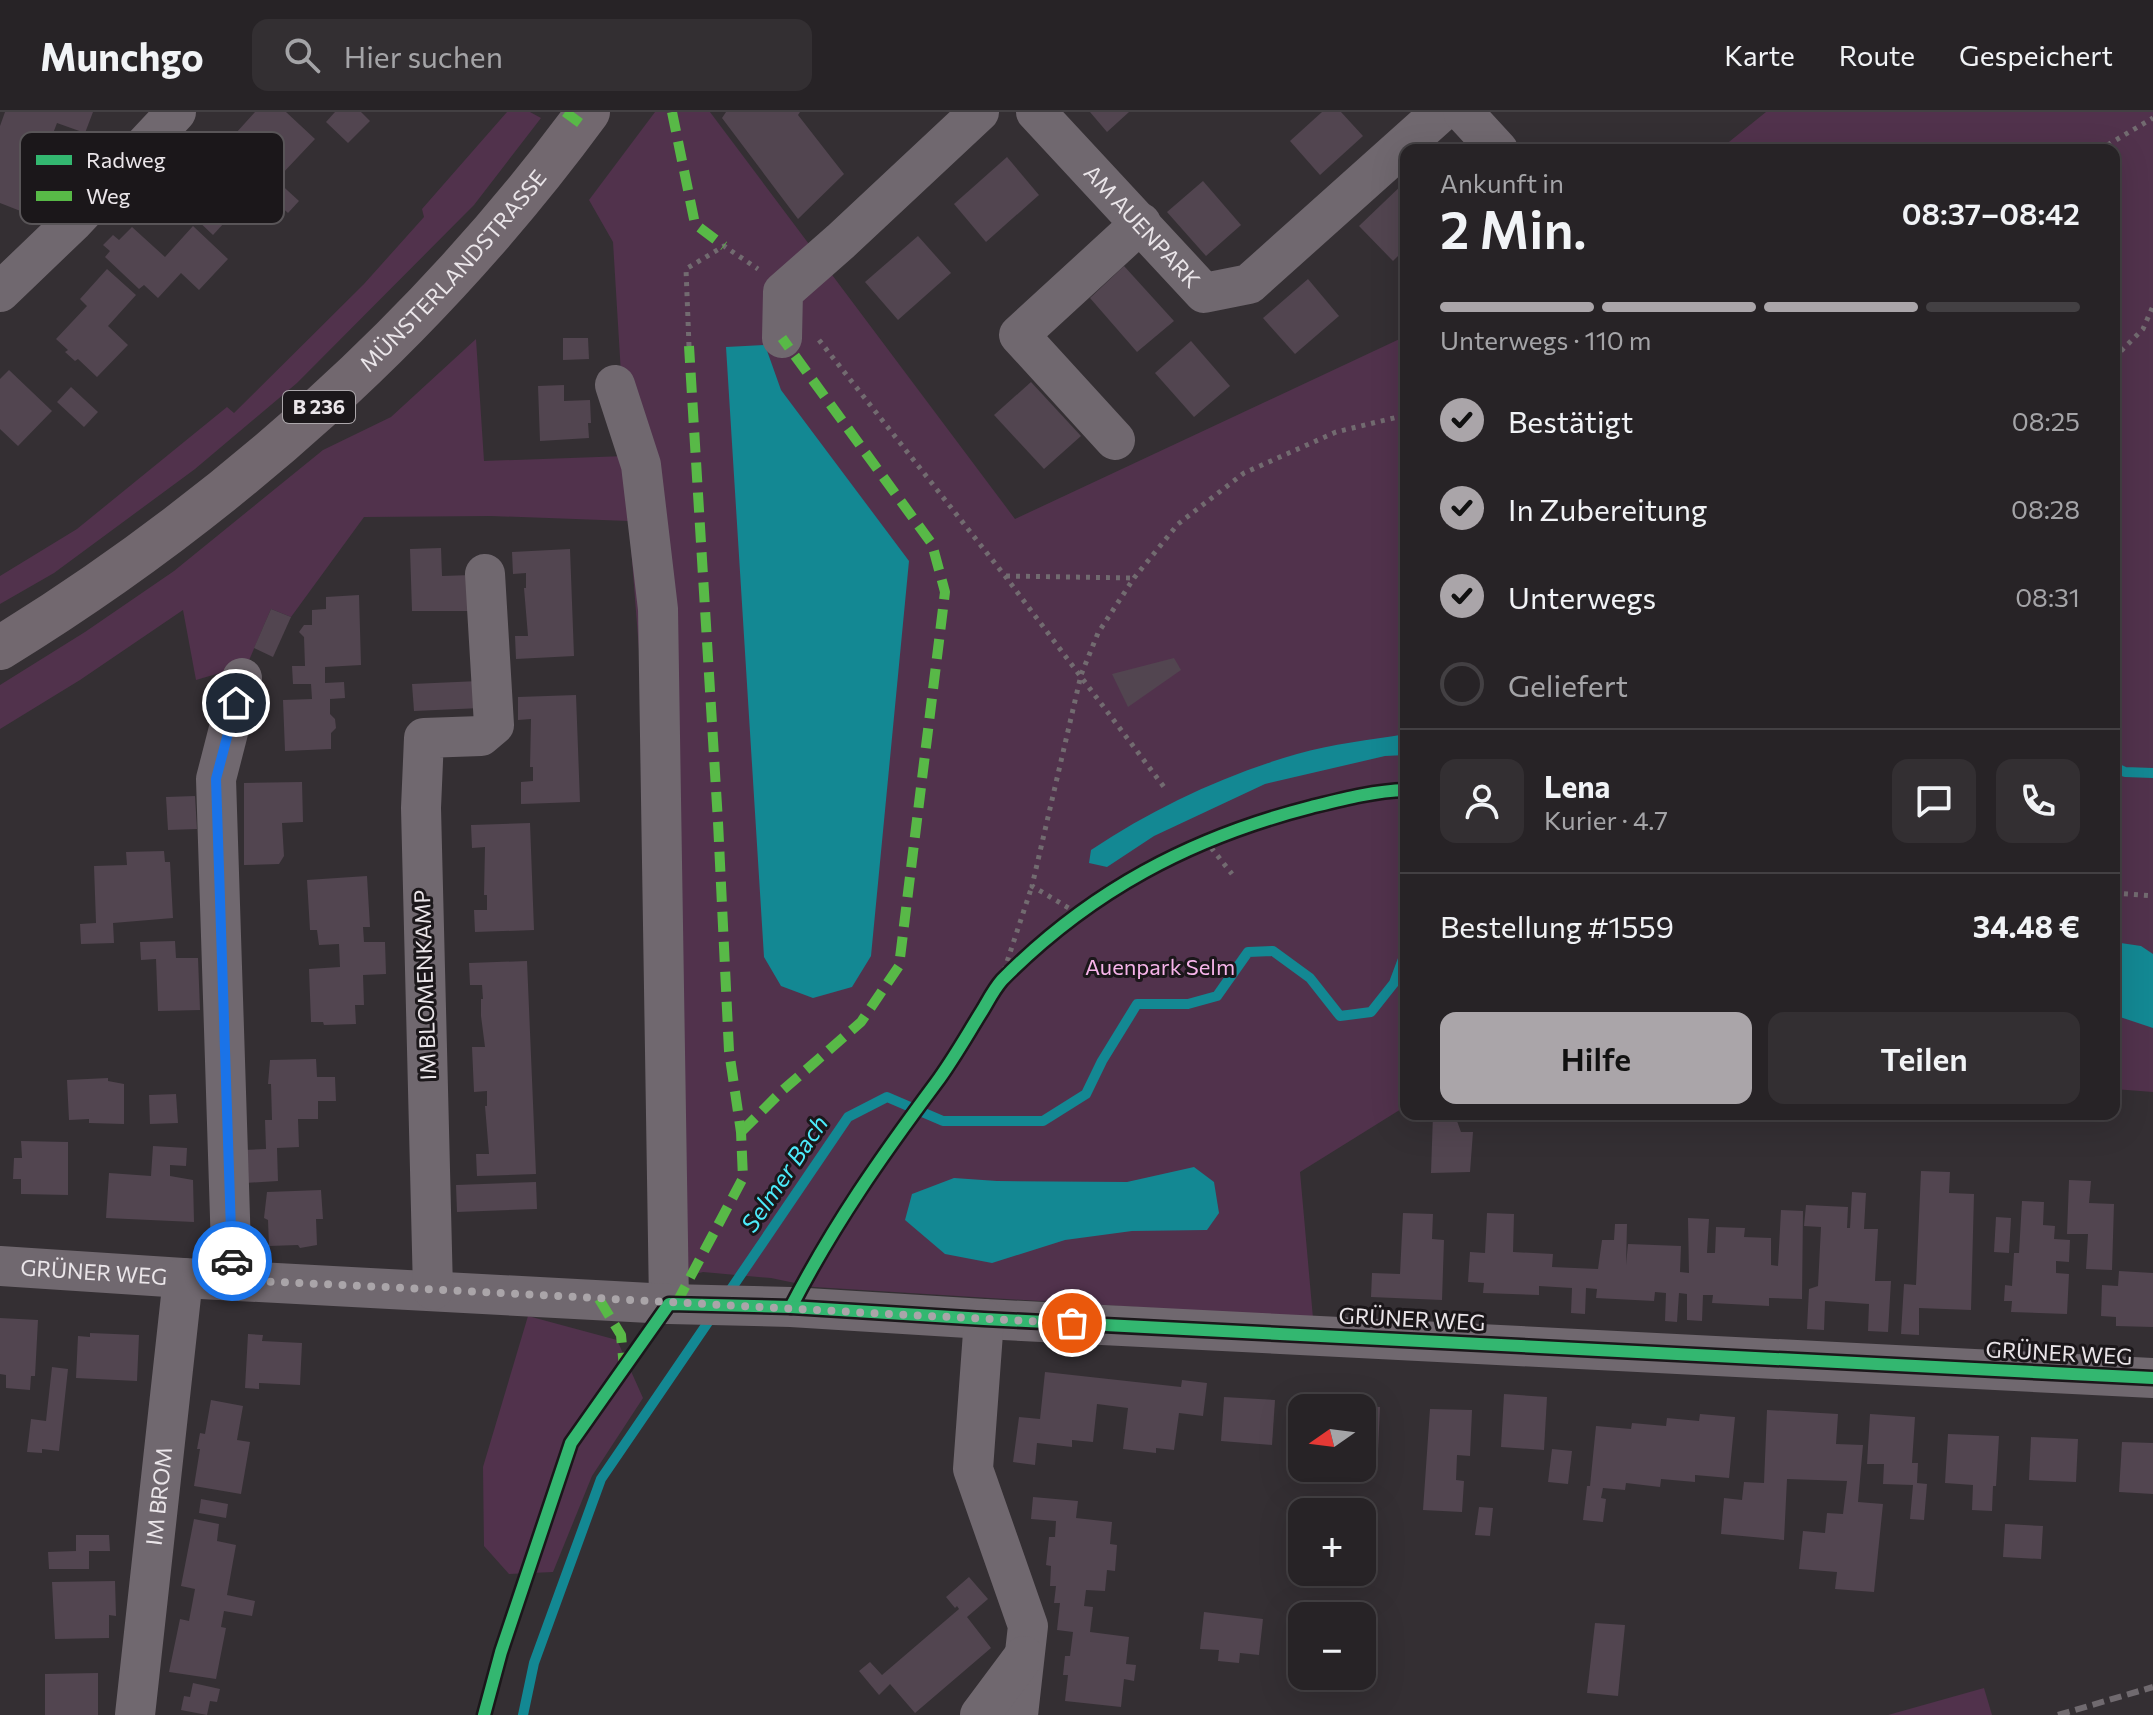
<!DOCTYPE html>
<html lang="de">
<meta charset="utf-8">
<style>
body{margin:0;font-family:Commissioner,sans-serif;background:#332f32;color:#f1f3f6;height:100vh;display:flex;flex-direction:column;font-size:30px;white-space:nowrap}
*{box-sizing:border-box;margin:0}
p{font-size:26px;color:#a4a4a7}
.icon{flex:none;width:44px;height:44px;fill:none;stroke:currentColor;stroke-width:2;stroke-linecap:round;stroke-linejoin:round}
.map{position:relative;flex:1;overflow:hidden}
.sheet{position:absolute;left:1400px;top:32px;width:720px;height:976px;display:flex;flex-direction:column;background:#272326;border-radius:16px;box-shadow:0 8px 32px #0002,0 0 0 2px #434043}
.sheet>*{flex:none}
.needle{width:52px;rotate:256deg}
.fabs{position:absolute;left:1288px;top:1282px;display:grid;gap:16px}
.fabs a{display:grid;place-items:center;width:88px;height:88px;border-radius:16px;background:#272326;box-shadow:0 8px 32px #0002,0 0 0 2px #434043;font-size:40px}
.pin{position:absolute;display:grid;place-items:center;width:68px;height:68px;color:#fff;margin:-34px;border:4px solid #fff;border-radius:50%;box-shadow:0 2px 8px #0007}
.courier{position:absolute;display:grid;place-items:center;width:80px;height:80px;margin:-40px;border:6px solid #1a73e8;border-radius:50%;background:#fff;color:#222;box-shadow:0 2px 10px #0007}
.summary em{font-style:normal;font-weight:600}
.summary div{display:flex;flex-direction:column-reverse}
.summary{display:flex;align-items:center;justify-content:space-between;height:136px;padding:0 40px}
h1{font-size:52px;font-weight:600;line-height:60px}
.bar{display:grid;grid-template-columns:repeat(4,1fr);gap:12px 8px;align-content:center;height:96px;padding:0 40px}
.bar i{height:10px;border-radius:6px;background:#434043}
.bar .on{background:#aaa5a9}
.bar p{grid-column:span 4}
.line{display:flex;align-items:center;gap:20px;padding:0 40px;border-top:2px solid #434043}
.line div{flex:1}
.round{display:grid;place-items:center;flex:none;width:84px;height:84px;border-radius:16px;background:#332f32}
ol{padding:0 40px;list-style:none}
li{display:flex;align-items:center;gap:24px;height:88px}
li p{margin-inline-start:auto}
li .icon{padding:8px;border-radius:50%;background:#aaa5a9;color:#111;stroke-width:4}
li:last-child{color:#a4a4a7}
li i{width:44px;height:44px;border:4px solid #434043;border-radius:50%}
.cta{display:flex;gap:16px;margin-top:auto;padding:16px 40px}
.cta a{flex:1;height:92px;border-radius:16px;background:#aaa5a9;color:#111;font-size:32px;font-weight:600;line-height:92px;text-align:center}
.cta a+a{background:#332f32;color:#f1f3f6}
header{display:flex;align-items:center;gap:48px;box-sizing:border-box;height:112px;padding:0 40px;background:#272326;border-bottom:2px solid #434043}
header strong{font-size:38px}
nav{display:flex;gap:44px;margin-inline-start:auto;font-size:28px}
.search{width:560px;height:72px;background:#332f32;display:flex;align-items:center;gap:20px;box-sizing:border-box;padding:0 28px;border-radius:16px;color:#a4a4a7;font-size:30px}
.map>svg:first-child{display:block}
</style>
<header>
<strong>Munchgo</strong>
<div class="search"><svg class="icon" aria-label="search" viewBox="0 0 24 24"><circle cx="10" cy="10" r="6"/><path d="M15 15l6 6"/></svg>Hier suchen</div>
<nav><a>Karte</a><a>Route</a><a>Gespeichert</a></nav>
</header>
<div class="map">
<svg width="2153" height="1603" viewBox="0 0 2153 1603">
<rect width="100%" height="100%" fill="#342f33"/>
<g fill="#51324c">
<polygon points="507,0 530,0 541,6 474,93 297,271 195,357 54,461 0,492 0,464 77,417 227,295 234,301 364,172 424,105 422,97"/>
<polygon points="655,0 710,0 1015,407 1406,224 1406,994 1300,1060 1313,1206 814,1175 771,1166 703,1160 652,1173 651,693 629,409 491,404 364,405 291,505 271,497 247,553 196,568 183,498 80,568 0,617 0,573 85,520 174,459 323,338 391,305 476,227 484,349 626,344 613,130 589,88"/>
<polygon points="1766,0 2153,0 2153,980 2114,977 2114,38 1719,38"/>
<polygon points="528,1204 617,1228 643,1286 592,1364 553,1460 509,1462 484,1434 483,1355"/>
<polygon points="1984,1576 1992,1603 1888,1603"/>
</g>
<g fill="#138893">
<polygon points="765,233 781,278 909,449 871,844 852,875 813,886 781,874 764,845 726,235"/>
<path d="M1406,622V643L1385,644L1265,672L1154,724L1107,755L1089,751L1091,738C1154,696 1224,663 1297,642C1332,632 1370,628 1406,622Z"/>
<polygon points="2114,830 2141,834 2153,842 2153,916 2114,903"/>
<polygon points="1194,1055 1214,1070 1219,1101 1207,1118 1132,1119 1065,1128 992,1151 945,1142 905,1108 912,1082 954,1066 997,1069 1127,1070"/>
</g>
<g fill="none" stroke-linecap="round" stroke-linejoin="round">
<g stroke="#138893" stroke-width="10">
<polyline points="2114,655 2125,660 2153,661"/>
<polyline points="727,1183 848,1005 887,985 943,1009 1043,1009 1086,982 1102,949 1137,892 1188,892 1217,884 1248,840 1273,839 1310,866 1340,904 1371,900 1394,871 1406,839"/>
<polyline points="523,1603 534,1551 601,1367 713,1203"/>
</g>
</g>
<g fill="#524550">
<polygon points="5,0 93,0 85,21 57,11 23,100 0,91 0,14"/>
<polygon points="255,0 286,0 315,27 281,63 248,36 249,34 236,21"/>
<polygon points="335,0 361,0 370,9 348,31 326,10"/>
<polygon points="726,0 800,0 798,3 844,62 798,107 722,6"/>
<polygon points="1090,0 1129,0 1107,20"/>
<polygon points="1322,0 1341,0 1363,24 1320,63 1290,29"/>
<polygon points="1007,45 1039,83 986,130 954,92"/>
<polygon points="207,52 245,88 213,123 175,87"/>
<polygon points="275,67 299,89 288,101 264,79"/>
<polygon points="1203,69 1241,113 1206,144 1167,100"/>
<polygon points="1406,69 1406,136 1393,149 1359,114"/>
<polygon points="193,114 228,147 199,178 181,161 158,186 144,173 139,177 105,145 110,139 103,133 113,123 119,128 132,115 165,145"/>
<polygon points="918,124 951,161 898,208 865,170"/>
<polygon points="1124,154 1174,209 1137,240 1090,186"/>
<polygon points="107,157 136,183 108,214 128,233 97,265 78,247 75,249 65,240 68,238 56,227 87,194 80,187"/>
<polygon points="1308,167 1339,204 1295,242 1263,206"/>
<polygon points="563,226 588,226 589,247 563,248"/>
<polygon points="1191,229 1230,274 1194,305 1155,261"/>
<polygon points="9,258 52,299 18,334 0,317 0,267"/>
<polygon points="1031,270 1081,324 1044,357 994,303"/>
<polygon points="564,273 564,289 590,288 591,311 588,311 589,326 540,329 538,274"/>
<polygon points="71,275 98,300 84,315 57,290"/>
<polygon points="441,436 442,464 472,463 473,499 412,499 410,437"/>
<polygon points="570,437 574,544 516,547 515,524 528,524 524,476 526,476 526,461 513,462 512,440"/>
<polygon points="359,483 361,553 325,555 325,571 344,570 345,586 330,587 330,602 335,607 336,616 331,621 331,637 285,639 283,588 312,587 311,572 293,572 292,554 305,554 304,525 299,520 304,513 312,513 312,498 326,497 326,485"/>
<polygon points="271,497 291,505 273,545 254,536"/>
<polygon points="1174,546 1181,558 1128,595 1112,562"/>
<polygon points="479,569 481,596 414,599 412,572"/>
<polygon points="576,583 580,690 521,692 521,670 533,669 533,655 530,655 531,607 518,608 518,585"/>
<polygon points="302,670 303,710 282,711 284,744 279,752 244,753 244,671"/>
<polygon points="195,684 197,717 168,718 166,685"/>
<polygon points="530,711 534,818 475,820 474,798 487,798 487,783 484,783 485,735 472,736 471,713"/>
<polygon points="164,739 165,750 170,750 173,806 113,811 114,831 81,832 80,812 96,811 94,754 127,753 126,740"/>
<polygon points="367,764 370,815 363,815 364,830 385,830 386,862 363,863 364,893 355,893 356,912 324,913 323,910 311,910 309,857 340,855 339,832 319,833 317,818 310,818 307,768"/>
<polygon points="175,829 176,846 198,846 200,898 158,899 156,847 141,848 140,830"/>
<polygon points="527,849 536,1062 477,1064 476,1042 489,1042 485,994 487,994 487,979 474,980 472,935 485,935 481,904 481,887 483,887 482,873 470,873 469,851"/>
<polygon points="316,947 317,965 335,965 336,989 318,989 318,1007 298,1007 299,1035 277,1036 278,1069 245,1071 244,1038 266,1037 265,1008 272,1008 271,972 268,972 270,948"/>
<polygon points="108,966 108,969 124,972 124,1012 89,1011 89,1007 69,1008 67,968"/>
<polygon points="176,982 178,1011 150,1012 149,983"/>
<polygon points="1433,1002 1450,1002 1450,1009 1457,1009 1461,1020 1473,1020 1470,1060 1431,1061"/>
<polygon points="21,1029 68,1030 68,1083 21,1082 21,1067 13,1067 14,1046 22,1046"/>
<polygon points="153,1034 187,1036 186,1054 170,1053 170,1064 193,1068 194,1110 106,1106 109,1061 151,1064"/>
<polygon points="1921,1059 1950,1060 1949,1081 1974,1082 1971,1198 1919,1196 1919,1223 1901,1222 1904,1172 1916,1173"/>
<polygon points="2069,1068 2091,1069 2089,1091 2114,1092 2112,1158 2086,1157 2088,1122 2067,1122"/>
<polygon points="536,1070 537,1097 457,1100 456,1073"/>
<polygon points="321,1078 323,1107 316,1107 317,1133 300,1136 298,1133 269,1134 268,1108 264,1106 267,1080"/>
<polygon points="1852,1080 1866,1081 1864,1117 1878,1117 1875,1169 1891,1169 1888,1220 1868,1219 1869,1192 1825,1189 1824,1218 1807,1217 1809,1177 1818,1174 1821,1115 1804,1114 1806,1093 1848,1095 1847,1116 1850,1116"/>
<polygon points="2022,1089 2044,1090 2043,1113 2055,1114 2054,1127 2070,1128 2069,1150 2056,1149 2056,1161 2069,1162 2067,1202 2011,1200 2012,1189 2004,1189 2005,1173 2012,1174 2014,1141 2019,1141"/>
<polygon points="1781,1098 1803,1099 1802,1187 1769,1186 1769,1194 1712,1191 1713,1183 1703,1183 1702,1209 1687,1208 1687,1182 1679,1181 1677,1210 1665,1209 1666,1181 1655,1180 1654,1189 1596,1186 1597,1177 1586,1176 1585,1202 1571,1201 1572,1176 1539,1174 1539,1183 1483,1181 1484,1171 1468,1170 1470,1140 1485,1141 1487,1101 1514,1102 1513,1140 1553,1142 1552,1155 1598,1157 1602,1128 1614,1128 1615,1112 1627,1112 1626,1153 1628,1132 1681,1134 1680,1160 1689,1161 1688,1106 1709,1107 1707,1141 1715,1141 1716,1115 1745,1116 1744,1125 1771,1126 1771,1153 1778,1154"/>
<polygon points="1403,1101 1433,1102 1432,1127 1444,1128 1442,1188 1371,1185 1372,1161 1400,1162"/>
<polygon points="1996,1105 2011,1106 2009,1141 1994,1140"/>
<polygon points="2119,1159 2153,1161 2153,1215 2116,1214 2116,1205 2101,1204 2102,1173 2118,1174"/>
<polygon points="0,1206 38,1208 35,1264 31,1264 30,1278 6,1276 6,1263 0,1262"/>
<polygon points="90,1221 139,1223 137,1269 76,1266 78,1224 90,1225"/>
<polygon points="248,1222 263,1223 262,1229 302,1231 300,1273 259,1271 259,1277 245,1276"/>
<polygon points="52,1255 68,1257 59,1339 42,1337 42,1341 27,1340 31,1307 46,1309"/>
<polygon points="1045,1260 1181,1275 1182,1268 1207,1271 1203,1304 1179,1301 1174,1338 1156,1336 1156,1341 1123,1337 1128,1296 1097,1292 1093,1330 1072,1328 1072,1335 1037,1331 1035,1353 1013,1350 1019,1305 1040,1307"/>
<polygon points="1504,1282 1547,1285 1544,1338 1501,1335"/>
<polygon points="1224,1285 1275,1288 1272,1333 1221,1329"/>
<polygon points="211,1288 243,1294 237,1328 250,1330 241,1382 194,1374 200,1337 197,1337 200,1321 205,1322"/>
<polygon points="1362,1294 1380,1295 1378,1339 1362,1338"/>
<polygon points="1430,1297 1472,1298 1470,1344 1457,1343 1456,1368 1464,1369 1462,1400 1423,1398"/>
<polygon points="1767,1298 1838,1302 1836,1332 1863,1333 1858,1390 1883,1392 1874,1480 1835,1477 1837,1460 1799,1457 1803,1419 1825,1421 1827,1401 1843,1402 1847,1369 1787,1367 1784,1428 1721,1422 1724,1386 1742,1388 1744,1370 1764,1371"/>
<polygon points="1700,1302 1735,1305 1729,1366 1695,1363 1695,1370 1661,1367 1660,1375 1626,1371 1625,1378 1603,1376 1601,1386 1606,1387 1603,1410 1583,1408 1587,1374 1590,1374 1596,1314 1631,1317 1632,1311 1666,1314 1667,1306 1699,1309"/>
<polygon points="1870,1302 1915,1305 1912,1351 1918,1351 1917,1371 1927,1372 1924,1408 1910,1407 1913,1373 1883,1372 1884,1352 1867,1352"/>
<polygon points="1948,1322 1999,1324 1996,1374 1993,1374 1992,1399 1972,1398 1973,1373 1945,1371"/>
<polygon points="2031,1325 2078,1327 2076,1370 2029,1368"/>
<polygon points="2122,1330 2153,1331 2153,1382 2119,1380"/>
<polygon points="1552,1337 1572,1339 1568,1372 1548,1370"/>
<polygon points="1033,1385 1078,1389 1076,1406 1112,1410 1110,1432 1117,1433 1115,1459 1107,1458 1105,1479 1086,1478 1084,1494 1093,1495 1090,1520 1129,1525 1126,1552 1136,1553 1134,1569 1124,1567 1121,1595 1065,1589 1068,1563 1063,1563 1065,1544 1070,1544 1073,1520 1057,1518 1060,1491 1054,1491 1056,1474 1050,1474 1051,1454 1046,1453 1049,1425 1055,1425 1056,1409 1031,1407"/>
<polygon points="201,1387 228,1392 226,1406 199,1401"/>
<polygon points="1305,1390 1340,1393 1340,1400 1304,1400"/>
<polygon points="1479,1395 1493,1396 1490,1424 1475,1423"/>
<polygon points="194,1407 219,1412 217,1429 236,1433 227,1483 255,1489 252,1504 224,1499 221,1515 226,1516 216,1567 169,1560 180,1507 189,1509 195,1477 181,1474"/>
<polygon points="2005,1412 2043,1414 2041,1447 2003,1445"/>
<polygon points="76,1423 109,1423 110,1439 89,1439 89,1457 49,1457 48,1440 76,1439"/>
<polygon points="969,1465 988,1487 967,1505 991,1536 915,1601 890,1572 879,1583 859,1559 870,1550 882,1563 959,1497 957,1494 955,1496 946,1485"/>
<polygon points="115,1469 116,1504 109,1503 109,1526 55,1527 52,1470"/>
<polygon points="1204,1500 1263,1507 1259,1543 1240,1541 1239,1551 1218,1549 1219,1538 1200,1537"/>
<polygon points="1595,1511 1625,1513 1618,1584 1587,1581"/>
<polygon points="98,1561 98,1603 45,1603 45,1562"/>
<polygon points="193,1571 220,1577 217,1590 210,1589 207,1603 181,1598 184,1584 190,1585"/>
</g>
<g fill="none" stroke-linecap="round" stroke-linejoin="round">
<g stroke="#726b70" stroke-width="5" stroke-dasharray="4 6" stroke-linecap="butt">
<polyline points="2099,38 2153,6"/>
<polyline points="819,228 1005,464 1164,675"/>
<polyline points="689,234 686,157 724,134 758,157"/>
<polyline points="2114,246 2143,217 2153,194"/>
<polyline points="1006,464 1134,466"/>
<polyline points="1205,728 1232,762"/>
<polyline points="2114,781 2153,784"/>
<polyline points="1077,801 1032,774 1081,563 1098,521 1134,466 1178,412 1244,361 1336,320 1406,303"/>
<polyline points="1001,868 1032,774"/>
<polyline points="809,1161 843,1102 890,1031 939,968 1000,871 1077,801 1121,772 1205,728 1276,704 1376,679 1406,678"/>
</g>
<g stroke="#70686f" stroke-width="40">
<path id="s1" d="M1036,0L1204,181L1249,172L1441,0"/>
<polyline points="1463,0 1498,38"/>
<polyline points="0,180 73,110 176,0"/>
<polyline points="782,226 783,180 841,129 979,0"/>
<polyline points="615,273 641,353 658,497 669,1192"/>
<polyline points="1115,328 1019,223 1141,111"/>
<path id="s2" d="M0,1154L183,1166L669,1192L791,1195L984,1207L2153,1266"/>
<polyline points="232,1168 216,667 242,566"/>
<polyline points="433,1178 421,696 424,626 481,624 494,613 485,462"/>
<polyline points="984,1207 973,1357 1028,1514 1018,1603"/>
<path id="s3" d="M135,1603L183,1166"/>
<polyline points="980,1603 1024,1544"/>
</g>
<path stroke="#72686f" stroke-width="44" id="s4" d="M0,536C226,397 431,214 588,0"/>
<polyline stroke="#706a6f" stroke-width="6" stroke-dasharray="12 6" stroke-linecap="butt" points="2058,1603 2153,1575"/>
<g stroke="#58b947" stroke-width="10" stroke-dasharray="20 10" stroke-linecap="butt">
<polyline points="565,0 580,11"/>
<polyline points="672,0 695,112 724,134"/>
<polyline points="741,1020 783,978 861,910 899,854 945,480 932,432 782,226"/>
<polyline points="599,1187 621,1223 624,1256"/>
<polyline points="676,1192 743,1066 741,1020 729,939 718,710 689,234"/>
</g>
<defs>
<g id="cycleway">
<path d="M791,1195C834,1112 881,1045 936,971C953,948 967,923 982,899C988,889 994,877 1002,868C1090,779 1190,726 1311,695C1343,687 1373,679 1406,678"/>
<polyline points="484,1603 501,1540 571,1331 669,1192 791,1195 984,1207 2153,1266"/>
</g>
</defs>
<use href="#cycleway" stroke="#1b171a" stroke-width="17"/>
<use href="#cycleway" stroke="#33b770" stroke-width="12"/>
</g>
<g fill="none" stroke-linecap="round" stroke-linejoin="round">
<path stroke="#aaa5a9" stroke-width="8" stroke-dasharray="0 14.4" d="M232,1149V1168C512,1180 792,1198 1072,1211"/>
<polyline stroke="#1a73e8" stroke-width="10" points="232,1149 216,667 236,591"/>
</g>
<g text-anchor="middle" stroke-width="6" stroke-linejoin="round" paint-order="stroke">
<rect fill="#1b171a" stroke="#aca7ab" stroke-width="2" x="283" y="279" width="72" height="32" rx="6"/>
<g font-size="20" font-weight="bold" fill="#eae5e9">
<text x="319" y="302">B 236</text>
</g>
<g font-size="22" fill="#eae5e9" stroke="#1b171a">
<text dy="8" stroke="none"><textPath href="#s1" startOffset="156">AM AUENPARK</textPath></text>
<text dy="8" stroke="none"><textPath href="#s4" startOffset="592">MÜNSTERLANDSTRASSE</textPath></text>
<text transform="translate(425 873) rotate(-92)" y="8">IM BLOMENKAMP</text>
<text dy="8" stroke="none"><textPath href="#s2" startOffset="94">GRÜNER WEG</textPath></text>
<text transform="translate(1412 1207) rotate(3)" y="8">GRÜNER WEG</text>
<text transform="translate(2059 1241) rotate(3)" y="8">GRÜNER WEG</text>
<text dy="8" stroke="none"><textPath href="#s3" startOffset="220">IM BROM</textPath></text>
</g>
<g font-size="22" fill="#f7b4ea" stroke="#1b171a">
<text x="1160" y="863">Auenpark Selm</text>
</g>
<g font-size="24" font-style="italic" fill="#4cebfb" stroke="#1b171a">
<text transform="translate(785 1062) rotate(-56)" y="8">Selmer Bach</text>
</g>
</g>
<rect x="20" y="20" width="264" height="92" rx="12" fill="#1b171a" stroke="#595558" stroke-width="2"/>
<rect x="36" y="43" width="36" height="10" fill="#33b770"/>
<rect x="36" y="79" width="36" height="10" fill="#58b947"/>
<g font-size="22" fill="#eae5e9">
<text x="86" y="56">Radweg</text>
<text x="86" y="92">Weg</text>
</g>
</svg>
<div class="fabs">
<a><svg class="needle" viewBox="-14 -14 28 28"><path d="M0-13l5 13h-10z" fill="#e53935"/><path d="M0 13l5-13h-10z" fill="#a4a4a7"/></svg></a>
<a>+</a>
<a>−</a>
</div>
<div class="pin" style="left:1072px;top:1211px;background:#ea580c"><svg class="icon" aria-label="bag" viewBox="0 0 24 24"><path d="M5 8h14l-1 12H6zM9 8a3 3 0 0 1 6 0"/></svg></div>
<div class="pin" style="left:236px;top:591px;background:#1f2937"><svg class="icon" aria-label="home" viewBox="0 0 24 24"><path d="M3 11l9-7 9 7M6 9v11h12V9"/></svg></div>
<div class="courier" style="left:232px;top:1149px"><svg class="icon" aria-label="car" viewBox="0 0 24 24"><path d="M5 17H2v-5l4-1 3-4h7l3 4 3 1v5h-3M9 17h6M6 11h13"/><circle cx="7" cy="17" r="2"/><circle cx="17" cy="17" r="2"/></svg></div>
<section class="sheet">
<div class="summary"><div><h1>2 Min.</h1><p>Ankunft in</p></div><em>08:37–08:42</em></div>
<div class="bar"><i class="on"></i><i class="on"></i><i class="on"></i><i></i><p>Unterwegs · 110 m</p></div>
<ol>
<li><svg class="icon" aria-label="check" viewBox="0 0 24 24"><path d="M5 12l5 5 9-10"/></svg>Bestätigt<p>08:25</p></li>
<li><svg class="icon" aria-label="check" viewBox="0 0 24 24"><path d="M5 12l5 5 9-10"/></svg>In Zubereitung<p>08:28</p></li>
<li><svg class="icon" aria-label="check" viewBox="0 0 24 24"><path d="M5 12l5 5 9-10"/></svg>Unterwegs<p>08:31</p></li>
<li><i></i>Geliefert</li>
</ol>
<div class="line" style="height:144px"><a class="round"><svg class="icon" aria-label="person" viewBox="0 0 24 24"><circle cx="12" cy="8" r="4"/><path d="M4 21q1-7 8-7t8 7"/></svg></a><div><b>Lena</b><p>Kurier · 4.7</p></div><a class="round"><svg class="icon" aria-label="chat" viewBox="0 0 24 24"><path d="M4 5h16v11H9l-5 4z"/></svg></a><a class="round"><svg class="icon" aria-label="phone" viewBox="0 0 24 24"><path d="M5 4h4l2 5-3 2q2 4 5 5l2-3 5 2v4C11 20 4 13 5 4z"/></svg></a></div>
<div class="line" style="height:104px"><div>Bestellung #1559</div><b>34.48 €</b></div>
<div class="cta"><a>Hilfe</a><a>Teilen</a></div>
</section>
</div>
